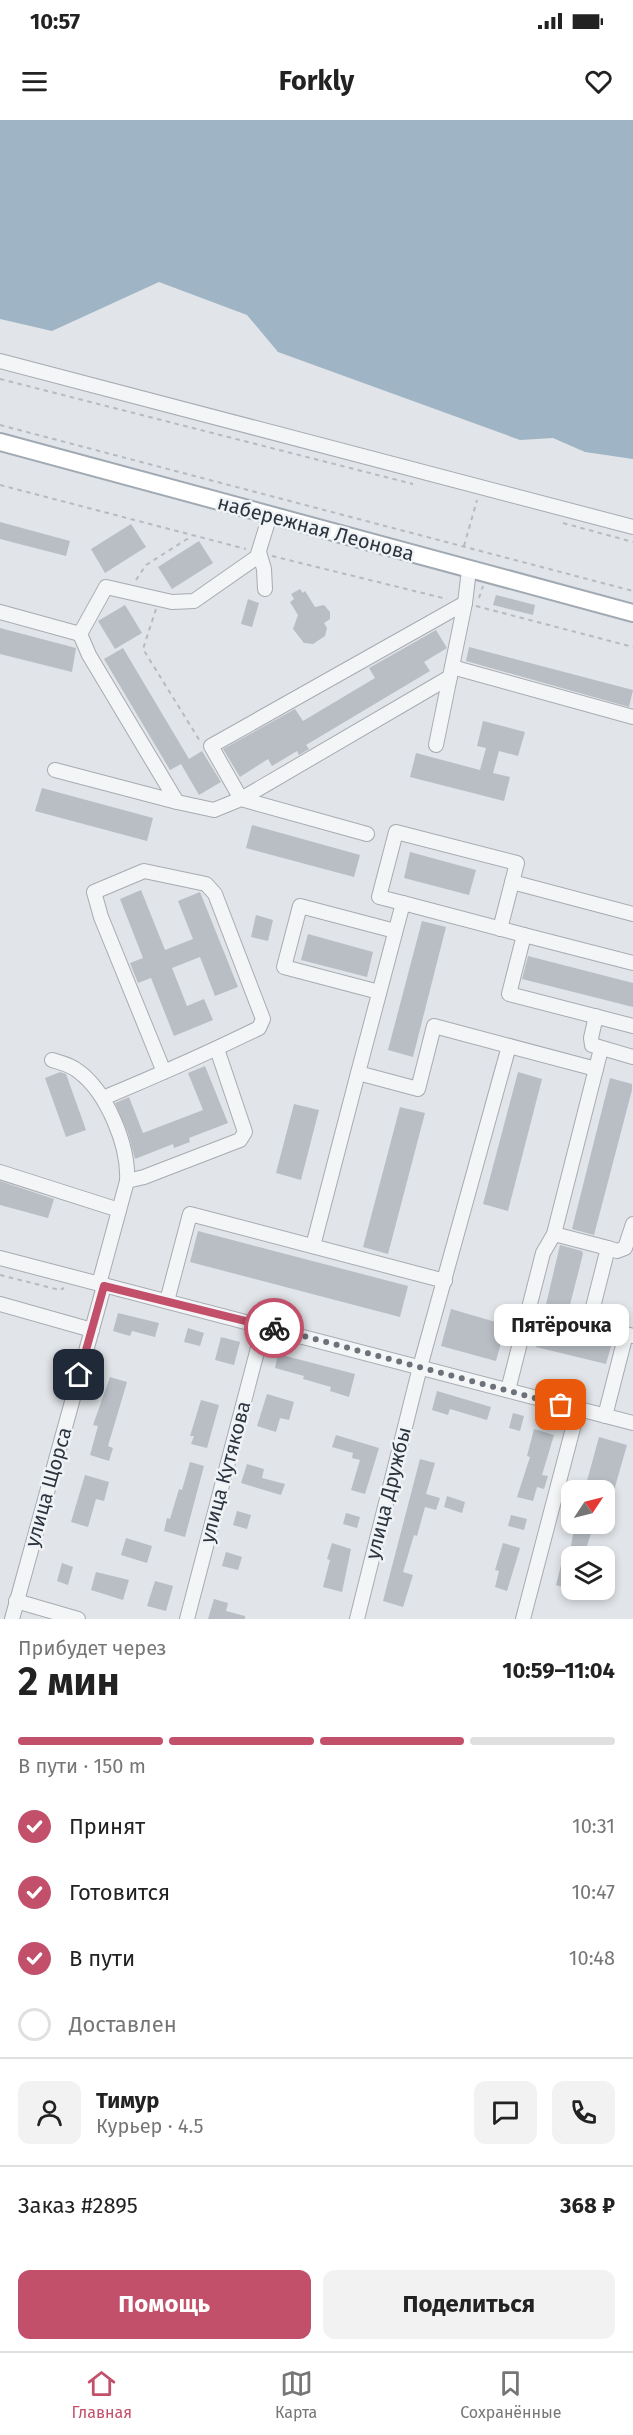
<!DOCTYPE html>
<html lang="ru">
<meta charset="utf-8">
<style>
body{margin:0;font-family:"Fira Sans",sans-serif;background:#f2f2f2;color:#222;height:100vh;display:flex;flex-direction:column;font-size:22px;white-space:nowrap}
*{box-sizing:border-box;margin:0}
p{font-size:20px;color:#767676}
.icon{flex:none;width:33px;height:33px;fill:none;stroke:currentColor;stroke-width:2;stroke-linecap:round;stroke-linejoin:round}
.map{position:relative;height:1499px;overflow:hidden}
.panel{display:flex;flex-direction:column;background:#fff;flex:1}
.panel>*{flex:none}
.needle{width:39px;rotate:55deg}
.tools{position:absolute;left:561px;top:1360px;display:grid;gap:12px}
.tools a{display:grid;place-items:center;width:54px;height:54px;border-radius:12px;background:#fff;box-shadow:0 3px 9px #0003;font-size:30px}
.pin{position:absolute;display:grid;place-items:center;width:51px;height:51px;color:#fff;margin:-26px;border-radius:12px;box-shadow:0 3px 9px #0006}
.courier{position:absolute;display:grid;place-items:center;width:60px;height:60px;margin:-30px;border:4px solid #c3506b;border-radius:50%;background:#fff;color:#222;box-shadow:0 2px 8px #0007}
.bubble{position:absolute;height:42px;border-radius:12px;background:#fff;box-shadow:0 3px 9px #0003;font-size:20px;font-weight:700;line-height:42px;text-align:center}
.head em{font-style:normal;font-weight:700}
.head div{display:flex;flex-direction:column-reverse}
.head{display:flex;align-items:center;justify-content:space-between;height:102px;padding:0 18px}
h1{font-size:39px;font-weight:700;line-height:45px}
.bar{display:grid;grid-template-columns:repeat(4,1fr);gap:9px 6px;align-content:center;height:72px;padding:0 18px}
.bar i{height:8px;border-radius:4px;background:#e0e0e0}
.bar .current{background:#c3506b}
.bar p{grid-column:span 4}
.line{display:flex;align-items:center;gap:15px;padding:0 18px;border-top:2px solid #e0e0e0}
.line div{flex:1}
.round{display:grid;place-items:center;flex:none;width:63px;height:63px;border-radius:12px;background:#f2f2f2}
ol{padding:0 18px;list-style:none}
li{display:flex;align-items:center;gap:18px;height:66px}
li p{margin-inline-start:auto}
li .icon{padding:6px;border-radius:50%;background:#c3506b;color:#fff;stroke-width:4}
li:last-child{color:#767676}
li i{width:33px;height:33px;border:3px solid #e0e0e0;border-radius:50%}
.action{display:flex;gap:12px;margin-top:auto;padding:12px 18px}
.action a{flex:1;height:69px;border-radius:12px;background:#c3506b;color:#fff;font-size:24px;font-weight:700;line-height:69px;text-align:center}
.action a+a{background:#f2f2f2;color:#222}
.status{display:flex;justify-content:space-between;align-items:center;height:42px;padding:0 30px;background:#fff;direction:ltr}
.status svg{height:16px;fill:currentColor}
header{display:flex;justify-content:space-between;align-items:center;height:78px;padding:0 18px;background:#fff;font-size:27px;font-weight:700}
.dock{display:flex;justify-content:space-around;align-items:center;height:84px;border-top:2px solid #e0e0e0;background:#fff;font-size:16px;color:#767676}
.dock a{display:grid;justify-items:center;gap:3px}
.dock .current{color:#c3506b}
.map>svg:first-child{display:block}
</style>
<div class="status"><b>10:57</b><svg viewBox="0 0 49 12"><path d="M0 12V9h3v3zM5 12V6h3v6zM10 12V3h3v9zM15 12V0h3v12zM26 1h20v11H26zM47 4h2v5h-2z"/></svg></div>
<header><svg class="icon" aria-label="menu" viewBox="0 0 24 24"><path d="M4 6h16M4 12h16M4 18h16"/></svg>Forkly<svg class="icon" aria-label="heart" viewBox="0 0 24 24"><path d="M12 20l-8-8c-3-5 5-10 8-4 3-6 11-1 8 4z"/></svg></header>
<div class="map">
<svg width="633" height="1499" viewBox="0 0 633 1499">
<rect width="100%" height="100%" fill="#e1e4e8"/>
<polygon fill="#9fb5c5" points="0,0 633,0 633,339 585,332 553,318 520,320 278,232 247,195 159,162 52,211 0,199"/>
<g fill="#b9bec5">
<polygon points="0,402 70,421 66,436 0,419"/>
<polygon points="131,404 146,427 105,453 91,429"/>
<polygon points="199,421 213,443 172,469 158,447"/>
<polygon points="300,469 303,473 305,471 315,487 324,485 330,492 330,499 324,503 327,508 325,516 313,524 304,523 293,509 298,495 290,482 294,479 291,474"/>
<polygon points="496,475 535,485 533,495 493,485"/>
<polygon points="248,479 259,483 252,507 241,504"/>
<polygon points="125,485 142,513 115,529 98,501"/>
<polygon points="0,508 76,528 72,552 0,534"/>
<polygon points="436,510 447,528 424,542 430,551 306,625 309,629 299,635 297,631 272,646 268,639 240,657 223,629 295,589 303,601 375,558 369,548"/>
<polygon points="469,527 633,570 629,587 466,541"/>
<polygon points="123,528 189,639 202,631 221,662 199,675 181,644 170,650 104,539"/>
<polygon points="483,601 525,612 518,636 499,631 493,653 510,657 504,681 410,657 416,633 480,650 486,628 477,626"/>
<polygon points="42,668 153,698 147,721 35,691"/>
<polygon points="252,705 360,735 354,757 246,728"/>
<polygon points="410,732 476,750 469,775 404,758"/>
<polygon points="141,770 165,830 193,819 178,781 200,772 238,867 215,876 200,837 172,848 187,886 204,879 213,900 174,916 151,858 138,863 130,843 143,838 120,779"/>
<polygon points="256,795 273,800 268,821 251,817"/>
<polygon points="422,801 446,807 413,937 388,930"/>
<polygon points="308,814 373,832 367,857 301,840"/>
<polygon points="528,836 633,863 633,887 522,859"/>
<polygon points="205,946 228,1003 189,1018 190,1022 174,1028 173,1024 135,1039 128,1013 115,983 129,977 143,1013 203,990 188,953"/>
<polygon points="60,952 66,954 86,1010 66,1017 45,958"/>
<polygon points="518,952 542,959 508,1091 483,1084"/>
<polygon points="610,958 632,964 632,970 594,1115 572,1109"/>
<polygon points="294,984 319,990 301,1060 276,1053"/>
<polygon points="400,987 425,993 388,1134 363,1127"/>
<polygon points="0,1061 54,1079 48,1098 0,1085"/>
<polygon points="198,1111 408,1166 400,1197 190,1142"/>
<polygon points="560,1125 582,1131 583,1134 564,1208 612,1223 606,1244 536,1227"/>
<polygon points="451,1189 506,1205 496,1241 441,1226"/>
<polygon points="118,1193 159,1203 155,1217 132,1211 130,1216 113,1211"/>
<polygon points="188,1208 204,1213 200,1226 184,1222"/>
<polygon points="221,1217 240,1222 234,1245 215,1240"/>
<polygon points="278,1234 355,1254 349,1277 330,1271 331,1267 303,1259 304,1256 275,1248"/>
<polygon points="110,1257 127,1262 108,1326 113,1328 109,1341 90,1335 98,1306 93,1305"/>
<polygon points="437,1271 491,1287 487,1300 450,1289 448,1295 432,1290"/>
<polygon points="267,1274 294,1282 289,1300 280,1298 276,1312 257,1306"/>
<polygon points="201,1280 219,1285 207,1328 191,1324 194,1316 190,1316"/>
<polygon points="513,1293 524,1296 520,1311 509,1308"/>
<polygon points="534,1309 554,1315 542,1355 548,1356 544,1369 537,1367 533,1381 517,1377 530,1337 527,1336"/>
<polygon points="336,1315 379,1328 365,1374 351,1370 360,1340 352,1338 353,1333 332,1327"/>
<polygon points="599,1317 627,1325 607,1395 604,1395 604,1371 587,1371 590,1362 587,1361"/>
<polygon points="420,1339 435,1343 426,1374 440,1378 436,1390 425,1387 417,1416 414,1415 403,1452 413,1455 403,1487 383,1481"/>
<polygon points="190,1342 204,1346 185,1417 164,1411 167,1398 170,1399 179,1369 182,1370"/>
<polygon points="247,1344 264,1349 262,1358 285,1364 281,1375 241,1363"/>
<polygon points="85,1355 109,1362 104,1381 96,1379 88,1407 71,1402"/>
<polygon points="447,1376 465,1382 462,1393 444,1387"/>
<polygon points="237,1391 251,1395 247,1409 233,1405"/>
<polygon points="346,1393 360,1397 357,1408 343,1404"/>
<polygon points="511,1395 527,1399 524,1410 508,1406"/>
<polygon points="575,1404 594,1404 584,1435 570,1431"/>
<polygon points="126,1418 152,1426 147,1443 121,1435"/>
<polygon points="332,1423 351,1429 342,1472 323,1467 330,1440 327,1439"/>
<polygon points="503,1423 520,1428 507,1471 495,1467 499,1451 495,1450"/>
<polygon points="226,1432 242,1437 238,1450 222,1446"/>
<polygon points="62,1443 73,1447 68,1465 57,1461"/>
<polygon points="561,1445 572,1448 572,1470 556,1465"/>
<polygon points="96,1452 129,1460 123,1480 91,1470"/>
<polygon points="155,1461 173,1466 166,1491 147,1486"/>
<polygon points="214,1479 228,1483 226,1491 245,1496 245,1499 208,1499"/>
</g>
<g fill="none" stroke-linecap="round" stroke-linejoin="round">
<defs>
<g id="minor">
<polyline points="0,241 633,407"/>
<polyline points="259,432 264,449 265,469"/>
<polyline points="0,492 80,514 106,467 172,482 194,481 257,437 270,395"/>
<polyline points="452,547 633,597"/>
<polyline points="450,557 241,679 211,626 465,483 469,450"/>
<polyline points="436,625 465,483"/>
<polyline points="55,650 177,682 89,535 80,514"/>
<polyline points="177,682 214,690 241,679 367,714"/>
<polyline points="512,762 633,794"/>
<polyline points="403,783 379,777 396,712 517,743 500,809"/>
<polyline points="524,815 403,783 358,953 418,969 434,906 596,949"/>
<polyline points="633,843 524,815 509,874 633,906"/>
<polyline points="379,872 284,847 300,786 395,811"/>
<polyline points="596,896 591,918 592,925 633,937"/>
<path d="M52,940C62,943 71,945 78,951C107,972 129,1026 127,1061L99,1164"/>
<path d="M103,978C156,956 208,933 259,908L263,899L215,774L206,764L144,751L94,772L101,797L164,952"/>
<polyline points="0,1052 119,1090"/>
<polyline points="127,1061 144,1057 240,1020 245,1012 217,929"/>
<polyline points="554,1114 608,1128 590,1199 596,1206 626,1214"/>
<polyline points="313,1126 358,953"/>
<polyline points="608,1128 617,1131 625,1128 633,1104"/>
<polyline points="0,1138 633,1303"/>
<polyline points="167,1181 190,1094 445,1161"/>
<polyline points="0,1184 92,1210"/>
<polyline points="508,1270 543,1133 554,1114 601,929"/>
<polyline points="605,1296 626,1214 633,1216"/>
<polyline points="16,1481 78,1499"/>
<polyline points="12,1499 104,1166"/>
<polyline points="187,1499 264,1205"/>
<polyline points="357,1499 420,1247 509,926"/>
<polyline points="523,1499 578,1289"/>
</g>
<polyline id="major" points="0,322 633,493"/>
</defs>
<use href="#minor" stroke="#a7acb2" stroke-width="16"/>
<use href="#major" stroke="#a1aab3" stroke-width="20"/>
<g stroke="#b7bbc0" stroke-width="2" stroke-dasharray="4.5 4.5" stroke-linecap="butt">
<polyline points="0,259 413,364"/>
<polyline points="0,305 633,471"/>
<polyline points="0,365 246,429"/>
<polyline points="563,403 633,422"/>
<polyline points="464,426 477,380"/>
<polyline points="272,436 447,479"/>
<polyline points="136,460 146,445 192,416"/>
<polyline points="479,478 483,466"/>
<polyline points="476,486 633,527"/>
<polyline points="156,489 143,529 200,621"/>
<polyline points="0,1155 60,1170 64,1168"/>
</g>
<use href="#minor" stroke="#f3f5f7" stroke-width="14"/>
<use href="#major" stroke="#fff" stroke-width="16"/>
</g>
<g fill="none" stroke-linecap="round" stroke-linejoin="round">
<polyline stroke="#6b727a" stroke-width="6" stroke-dasharray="0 10.8" points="274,1208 561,1285"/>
<polyline stroke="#c3506b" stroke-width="8" points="79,1255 104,1166 274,1208"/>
</g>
<g text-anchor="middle" stroke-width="5" stroke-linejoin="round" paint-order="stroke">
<g font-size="20" fill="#2b343f" stroke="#f0f3f6">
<text transform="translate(316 408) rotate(15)" y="7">набережная Леонова</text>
<text transform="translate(225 1352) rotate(-75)" y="7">улица Кутякова</text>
<text transform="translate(48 1367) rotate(-74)" y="7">улица Щорса</text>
<text transform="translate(388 1373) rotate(-76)" y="7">улица Дружбы</text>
</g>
</g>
</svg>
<div class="tools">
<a><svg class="needle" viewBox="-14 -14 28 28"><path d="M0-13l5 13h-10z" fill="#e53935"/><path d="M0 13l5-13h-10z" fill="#767676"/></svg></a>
<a><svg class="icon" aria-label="layers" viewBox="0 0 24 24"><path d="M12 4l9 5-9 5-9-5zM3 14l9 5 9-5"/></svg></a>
</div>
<div class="pin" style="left:561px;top:1285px;background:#ea580c"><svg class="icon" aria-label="bag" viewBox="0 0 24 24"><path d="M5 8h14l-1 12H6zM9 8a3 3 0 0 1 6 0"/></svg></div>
<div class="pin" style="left:79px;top:1255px;background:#1f2937"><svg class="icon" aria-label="home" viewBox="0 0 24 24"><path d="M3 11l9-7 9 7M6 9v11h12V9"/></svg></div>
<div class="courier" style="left:274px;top:1208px"><svg class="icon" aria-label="bike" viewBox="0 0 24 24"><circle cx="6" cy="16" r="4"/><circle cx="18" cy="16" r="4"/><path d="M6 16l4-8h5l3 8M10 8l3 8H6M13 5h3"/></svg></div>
<div class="bubble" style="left:494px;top:1184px;width:135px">Пятёрочка</div>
</div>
<section class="panel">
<div class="head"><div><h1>2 мин</h1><p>Прибудет через</p></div><em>10:59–11:04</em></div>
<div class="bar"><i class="current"></i><i class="current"></i><i class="current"></i><i></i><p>В пути · 150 m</p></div>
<ol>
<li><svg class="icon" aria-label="check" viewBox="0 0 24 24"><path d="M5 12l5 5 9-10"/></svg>Принят<p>10:31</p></li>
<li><svg class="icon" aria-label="check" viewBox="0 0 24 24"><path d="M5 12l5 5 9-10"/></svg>Готовится<p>10:47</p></li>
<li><svg class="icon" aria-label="check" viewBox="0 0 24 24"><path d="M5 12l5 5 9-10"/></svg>В пути<p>10:48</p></li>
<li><i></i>Доставлен</li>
</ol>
<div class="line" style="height:108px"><a class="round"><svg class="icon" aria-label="person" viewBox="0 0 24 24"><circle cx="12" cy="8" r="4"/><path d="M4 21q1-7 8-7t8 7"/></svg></a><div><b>Тимур</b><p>Курьер · 4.5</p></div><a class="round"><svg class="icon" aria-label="chat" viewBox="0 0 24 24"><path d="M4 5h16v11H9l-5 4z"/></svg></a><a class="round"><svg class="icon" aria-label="phone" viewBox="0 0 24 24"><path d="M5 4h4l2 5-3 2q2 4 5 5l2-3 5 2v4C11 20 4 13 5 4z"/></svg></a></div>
<div class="line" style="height:78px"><div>Заказ #2895</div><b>368 ₽</b></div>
<div class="action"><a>Помощь</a><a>Поделиться</a></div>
</section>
<nav class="dock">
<a class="current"><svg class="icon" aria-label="home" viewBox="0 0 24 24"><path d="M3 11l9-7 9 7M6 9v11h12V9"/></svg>Главная</a>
<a><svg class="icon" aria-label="map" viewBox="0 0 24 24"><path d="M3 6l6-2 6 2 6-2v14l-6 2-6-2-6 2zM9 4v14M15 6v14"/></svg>Карта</a>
<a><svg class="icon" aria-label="saved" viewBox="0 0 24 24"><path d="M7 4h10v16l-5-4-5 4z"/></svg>Сохранённые</a>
</nav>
